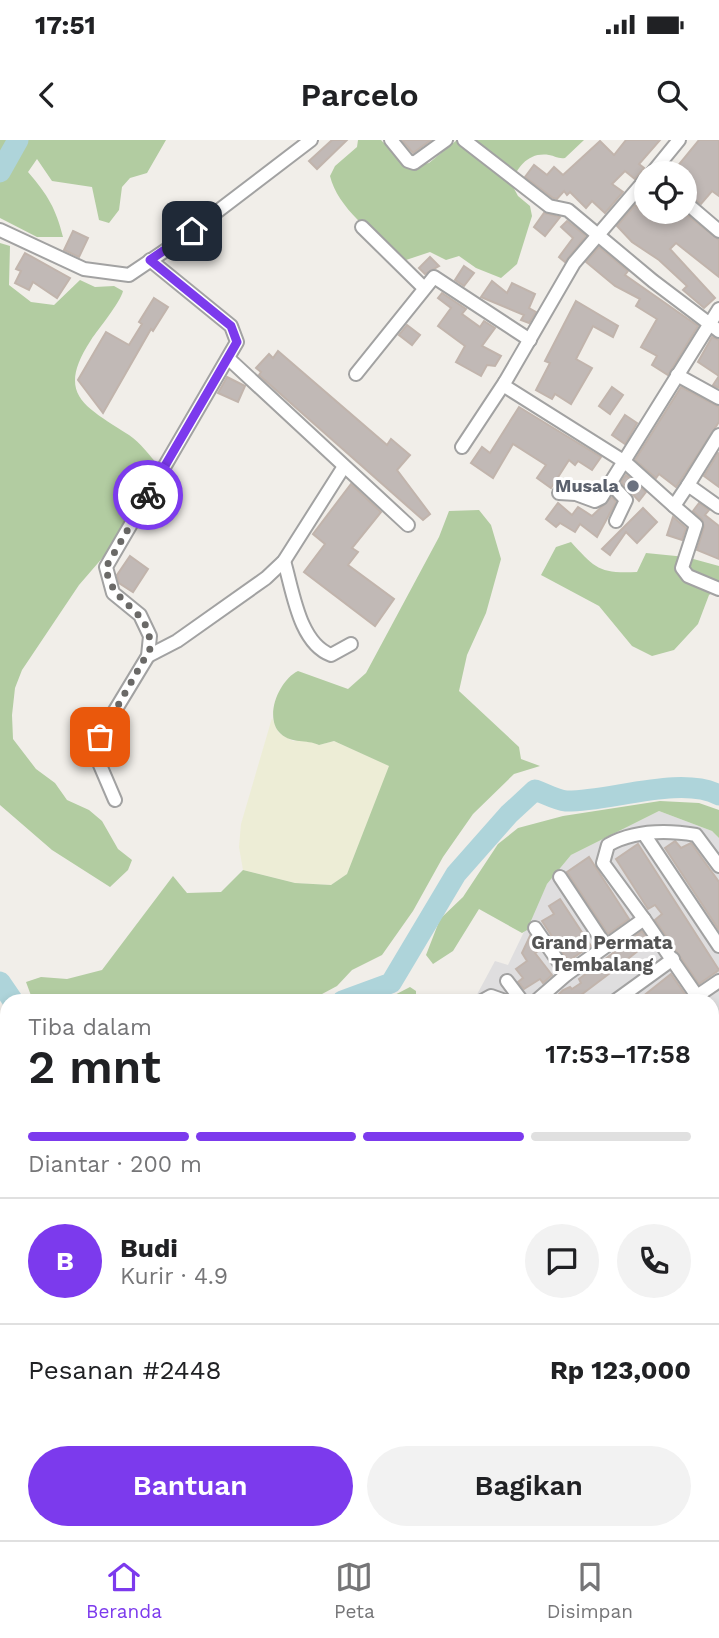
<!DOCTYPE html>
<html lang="id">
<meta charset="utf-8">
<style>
body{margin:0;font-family:"Work Sans",sans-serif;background:#f2f2f2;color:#202124;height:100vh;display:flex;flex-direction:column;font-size:26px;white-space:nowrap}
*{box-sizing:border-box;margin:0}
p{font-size:23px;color:#757577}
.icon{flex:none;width:38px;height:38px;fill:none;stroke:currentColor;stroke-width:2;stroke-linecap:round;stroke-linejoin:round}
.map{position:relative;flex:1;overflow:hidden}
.details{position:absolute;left:0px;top:854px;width:719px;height:546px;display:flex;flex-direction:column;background:#fff;border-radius:21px 21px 0 0;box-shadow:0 4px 10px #0003}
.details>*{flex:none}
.buttons{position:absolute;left:634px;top:21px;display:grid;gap:14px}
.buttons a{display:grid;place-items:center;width:63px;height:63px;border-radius:50%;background:#fff;box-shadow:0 4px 10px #0003;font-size:35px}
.pin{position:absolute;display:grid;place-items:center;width:60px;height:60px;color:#fff;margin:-30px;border-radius:14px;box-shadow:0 4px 10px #0006}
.courier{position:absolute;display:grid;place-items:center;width:70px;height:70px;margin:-35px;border:5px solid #7c3aed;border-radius:50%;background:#fff;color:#222;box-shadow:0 2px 9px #0007}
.head em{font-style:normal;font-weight:600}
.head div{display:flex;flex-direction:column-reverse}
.head{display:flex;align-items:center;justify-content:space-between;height:119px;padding:0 28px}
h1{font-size:46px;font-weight:600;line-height:52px}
.bar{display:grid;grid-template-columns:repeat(4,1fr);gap:10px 7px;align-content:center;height:84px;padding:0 28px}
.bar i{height:9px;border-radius:5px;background:#e0e0e0}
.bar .selected{background:#7c3aed}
.bar p{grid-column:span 4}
.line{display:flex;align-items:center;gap:18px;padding:0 28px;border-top:2px solid #e0e0e0}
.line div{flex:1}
.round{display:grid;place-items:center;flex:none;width:74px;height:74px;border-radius:37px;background:#f2f2f2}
.action{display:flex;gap:14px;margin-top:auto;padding:14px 28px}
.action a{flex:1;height:80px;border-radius:42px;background:#7c3aed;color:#fff;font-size:28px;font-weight:600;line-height:80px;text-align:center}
.action a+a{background:#f2f2f2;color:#202124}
.status{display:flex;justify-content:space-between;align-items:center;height:49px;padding:0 35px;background:#fff;direction:ltr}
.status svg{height:19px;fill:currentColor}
header{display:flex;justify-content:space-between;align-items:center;height:91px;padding:0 28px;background:#fff;font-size:32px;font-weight:600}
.tabs{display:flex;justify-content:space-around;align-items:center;height:98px;border-top:2px solid #e0e0e0;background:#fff;font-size:19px;color:#757577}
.tabs a{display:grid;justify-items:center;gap:4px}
.tabs .selected{color:#7c3aed}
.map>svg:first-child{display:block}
</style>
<div class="status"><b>17:51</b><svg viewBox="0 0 49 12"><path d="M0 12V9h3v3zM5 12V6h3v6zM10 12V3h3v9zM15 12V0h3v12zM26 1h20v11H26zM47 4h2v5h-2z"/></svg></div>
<header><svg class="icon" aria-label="back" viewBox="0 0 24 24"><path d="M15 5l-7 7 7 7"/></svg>Parcelo<svg class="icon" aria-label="search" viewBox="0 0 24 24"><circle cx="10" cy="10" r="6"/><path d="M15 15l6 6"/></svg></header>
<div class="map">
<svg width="719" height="1400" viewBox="0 0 719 1400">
<rect width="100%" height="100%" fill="#f1eee9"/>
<g fill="#dfdedf">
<polygon points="659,671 712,691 719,698 719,881 712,886 712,861 474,860 495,821 508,825 547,744 571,715"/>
<polygon points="0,935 7,939 7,1230 0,1232"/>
<polygon points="712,1245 719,1251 719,1330 712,1336"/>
<polygon points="273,1393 386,1393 384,1400 272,1400"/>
<polygon points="536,1393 592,1393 588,1400 529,1400"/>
</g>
<polygon fill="#ededd6" points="272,578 279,593 293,601 308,600 319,605 334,601 390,626 347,734 331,745 295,743 243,730 239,707 241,684"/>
<g fill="#b2cca1">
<path d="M0,0H166L147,33L130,38L122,47L119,70L109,83L99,80L92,47L52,41L37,19L28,32C48,55 56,69 63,97H37L0,78Z"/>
<path d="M358,0H381L406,27L429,23L457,0H584L565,18C558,19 555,16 549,15C528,12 518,27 511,43L518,56L530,66L532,76L517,124L501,138L476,128L459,116L446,120L430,112L403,121C379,98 338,70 330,36L335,26L357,7Z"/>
<path d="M0,103L10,106L9,145L31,162L54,165L80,140L95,147L114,146L123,151C120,163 99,188 91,200C55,255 85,266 129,295C141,303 149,315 159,326L117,401L79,445L22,530L15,548L12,575L13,599L36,629L55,643L67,660L89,670L102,681L118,709L132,720L128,730L110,747L52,710L0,665Z"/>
<path d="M479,370L491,385L501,419L486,473L467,515L459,551L519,607L521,619L540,626L514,634L473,674L443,717L413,771L382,815L352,830L337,846L309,861H33L26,842L41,837L67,839L102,830L173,736L187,753L221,752L243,730L295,743L331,745L347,734L389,626L334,601L319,605C306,599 292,604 281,594C263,578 279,540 298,531L348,549L366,533L439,397L449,371Z"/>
<path d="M571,402C595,428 599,434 637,432L646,413L686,417L719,426V448L709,455L698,484L674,510L652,516L632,506L599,466L541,435L556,407Z"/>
<polygon points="660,661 699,663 719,670 719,698 712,691 659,671 571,715 547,744 527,790 522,793 479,769 453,811 433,824 426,815 440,779 463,757 498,704 518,688 563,676"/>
<polygon points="410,847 416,851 416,861 383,861"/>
<polygon points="0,904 7,909 7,939 0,935"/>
<polygon points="0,1307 7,1308 7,1393 22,1393 12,1398 0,1393"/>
</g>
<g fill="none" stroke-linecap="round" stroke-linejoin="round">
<g stroke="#aed4da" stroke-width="21">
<polyline points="0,32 18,0"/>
<polyline points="0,842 13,861"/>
<path d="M342,861L391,843L456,734L509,674L535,650C544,653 556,660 566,661C608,662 681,635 719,655"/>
</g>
</g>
<g fill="#c1b9b6" stroke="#c1b4ac" stroke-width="2">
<polygon points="332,0 347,0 317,29 309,21"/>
<polygon points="402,0 431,0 413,13"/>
<polygon points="626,0 660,0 639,24 644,28 635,39 625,31 612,44 623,52 605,73 592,61 586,68 570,52 567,55 564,51 557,59 553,58 525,37 534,25 547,35 554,27 563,35 600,1 614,15"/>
<polygon points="699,0 719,0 719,56 712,51 701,64 684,52 684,33 672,33"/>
<polygon points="635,65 643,72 683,72 719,100 719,137 676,103 670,109 715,158 704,168 683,150 687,146 659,120 632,102 617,86"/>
<polygon points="544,73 560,77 545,96 534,87"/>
<polygon points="567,81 586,96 565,122 559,117 573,98 561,87"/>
<polygon points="73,91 88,98 79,117 64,110"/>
<polygon points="599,107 628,131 625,135 698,186 668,235 652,225 657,216 641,207 657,179 636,166 640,159 615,146 586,122"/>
<polygon points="25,113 70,138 57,158 33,142 29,150 15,143 21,131 16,129"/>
<polygon points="430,117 439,126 425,134 419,128"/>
<polygon points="464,126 474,133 464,146 455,140"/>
<polygon points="492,141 507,153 512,143 535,154 529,168 536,172 529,183 521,180 524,175 481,157"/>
<polygon points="442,153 466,169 462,174 480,187 484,181 495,188 482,206 501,216 495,226 487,225 481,236 456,222 465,206 438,186 451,168 438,158"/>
<polygon points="154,158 168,167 153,191 151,189 103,273 78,240 106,192 129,205 142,184 139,182"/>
<polygon points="576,161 618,186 613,197 593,186 576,219 592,228 571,264 555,254 552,259 536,250 550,223 545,221"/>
<polygon points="407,185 420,195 412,205 399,195"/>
<polygon points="712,197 719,200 719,248 713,245 719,236 698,222"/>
<polygon points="278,211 387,305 391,299 410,315 397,330 430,374 423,380 259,235 261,232 256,228 269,214 273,218"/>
<polygon points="227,237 245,246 238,262 218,253"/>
<polygon points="612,247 623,255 610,274 599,266"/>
<polygon points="681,247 719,267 719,282 676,347 659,334 656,338 635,320"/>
<polygon points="519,267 601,317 592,330 578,321 575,325 569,320 551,348 537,338 546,325 513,304 493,338 471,323 482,307 490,313"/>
<polygon points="625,275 637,283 625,304 612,295"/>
<polygon points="718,313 719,314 719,347 704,336"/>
<polygon points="626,335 646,352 639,361 621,342"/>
<polygon points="351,344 381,372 352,408 358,412 348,425 394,459 375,486 304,432 325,404 313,394"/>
<polygon points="612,357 616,362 597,397 580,384 575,392 560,383 556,387 546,379 558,363 572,375 578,367 592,376"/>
<polygon points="699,363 709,370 705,375 719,386 719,419 697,410 704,387 702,379 693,371"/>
<polygon points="643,368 657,382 637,403 626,392 610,415 602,409"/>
<polygon points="673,377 686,388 682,400 667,395"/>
<polygon points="130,416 148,429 133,452 119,443 117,435"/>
<polygon points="675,701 681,708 691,703 719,742 719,790 665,708"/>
<polygon points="638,704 719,830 699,844 655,780 662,774 655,765 648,769 616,719"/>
<polygon points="589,717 629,779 608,794 567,732"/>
<polygon points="560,759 591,806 568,821 542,781 554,774 549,766"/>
<polygon points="642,791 649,802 614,830 573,861 552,861 563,850 570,847 572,849 581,843 579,839"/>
<polygon points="530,796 540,810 535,813 552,835 543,843 540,839 524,849 518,842 523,838 516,829 527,821 522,813"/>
<polygon points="671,834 685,854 682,861 637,861"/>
</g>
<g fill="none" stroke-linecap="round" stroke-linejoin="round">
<defs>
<g id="minor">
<polyline points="391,0 408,21 414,23 446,0"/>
<polyline points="464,0 549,66 568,70 653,141 719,191"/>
<polyline points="652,33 679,0"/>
<polyline points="646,39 574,123 505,242 506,247 625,322 674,366 688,345 719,367"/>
<polyline points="684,61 719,91"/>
<polyline points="362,87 424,148"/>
<polyline points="0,90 84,129 129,135 172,106 311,0"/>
<polyline points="229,219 408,385"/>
<polyline points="356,234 434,137 530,200"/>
<polyline points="677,235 719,258"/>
<polyline points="462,307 505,242"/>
<polyline points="611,344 626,360 616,381"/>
<polyline points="688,345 719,295"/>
<polyline points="559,353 576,354 595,361 601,358 719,169"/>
<polyline points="674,366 696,385 682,428 688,436 719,449"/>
<path d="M284,421C293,451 299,503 331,515L351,504"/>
<polyline points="148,516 177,501 266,438 284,421 343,328"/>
<polyline points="115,660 97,618 99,597 148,516 150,496 140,475 113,453 106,427 237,202 231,186 150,120"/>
<polyline points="644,694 719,806"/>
<polyline points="560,737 605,805"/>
<path d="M644,779L603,723L608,705C635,690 666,690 696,695L719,726"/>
<polyline points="535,788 567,834"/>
<polyline points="507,841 522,861"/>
<polyline points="697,856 719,841"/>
<polyline points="482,861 491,856 505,861"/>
<polyline points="536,861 567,834 644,779 697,856 691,861"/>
<polyline points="615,861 673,819"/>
<polyline points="0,967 7,971"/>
<polyline points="0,1021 7,1025"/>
<polyline points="0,1075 7,1079"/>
<polyline points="0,1127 7,1131"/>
<polyline points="0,1179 7,1183"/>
<polyline points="0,1220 7,1214"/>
<polyline points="712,1282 719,1287"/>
<polyline points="712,1330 719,1318"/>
<polyline points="712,1363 719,1367"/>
<polyline points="308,1393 312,1400"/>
<polyline points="595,1393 616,1400"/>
<polyline points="346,1400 390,1393"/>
<polyline points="648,1400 662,1393"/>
</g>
</defs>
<use href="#minor" stroke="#a2a2a2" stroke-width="16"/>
<use href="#minor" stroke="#fff" stroke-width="12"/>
</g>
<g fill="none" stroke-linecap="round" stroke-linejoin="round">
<path stroke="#6a6967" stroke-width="7" stroke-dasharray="0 12.6" d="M100,597L150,509C152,466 111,468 106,427L148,355"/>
<polyline stroke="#7c3aed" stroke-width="9" points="148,355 237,202 231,186 150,120 192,91"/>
</g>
<circle fill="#6b7280" stroke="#fff" stroke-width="2.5" cx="633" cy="346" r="7"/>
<g text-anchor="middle" stroke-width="6" stroke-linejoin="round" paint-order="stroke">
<g font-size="18" font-weight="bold" fill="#5b616d" stroke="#fff" text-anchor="end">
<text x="619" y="352">Musala</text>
</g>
<g font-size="19" font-weight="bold" fill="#545454" stroke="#fff">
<text x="602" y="809">Grand Permata<tspan x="602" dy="22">Tembalang</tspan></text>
</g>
</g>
</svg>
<div class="buttons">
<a><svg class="icon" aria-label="locate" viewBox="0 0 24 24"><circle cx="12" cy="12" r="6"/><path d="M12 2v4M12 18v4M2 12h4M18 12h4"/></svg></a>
</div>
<div class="pin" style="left:100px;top:597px;background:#ea580c"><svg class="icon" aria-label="bag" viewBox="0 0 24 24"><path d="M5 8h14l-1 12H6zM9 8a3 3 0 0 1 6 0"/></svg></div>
<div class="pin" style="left:192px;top:91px;background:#1f2937"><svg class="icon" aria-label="home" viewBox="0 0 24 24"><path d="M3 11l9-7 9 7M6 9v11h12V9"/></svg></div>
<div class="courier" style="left:148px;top:355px"><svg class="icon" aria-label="bike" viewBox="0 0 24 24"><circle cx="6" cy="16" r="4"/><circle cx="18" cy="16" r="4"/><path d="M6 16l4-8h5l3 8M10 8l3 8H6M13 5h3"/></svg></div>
<section class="details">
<div class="head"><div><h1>2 mnt</h1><p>Tiba dalam</p></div><em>17:53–17:58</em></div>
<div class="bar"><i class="selected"></i><i class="selected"></i><i class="selected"></i><i></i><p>Diantar · 200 m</p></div>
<div class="line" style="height:126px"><b class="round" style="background:#7c3aed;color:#fff">B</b><div><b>Budi</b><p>Kurir · 4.9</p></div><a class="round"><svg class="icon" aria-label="chat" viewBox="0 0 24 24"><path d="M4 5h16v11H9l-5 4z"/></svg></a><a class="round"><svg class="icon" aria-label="phone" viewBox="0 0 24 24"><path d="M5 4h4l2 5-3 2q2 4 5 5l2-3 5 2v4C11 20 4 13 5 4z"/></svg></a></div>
<div class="line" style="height:91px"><div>Pesanan #2448</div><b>Rp 123,000</b></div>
<div class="action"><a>Bantuan</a><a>Bagikan</a></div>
</section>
</div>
<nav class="tabs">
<a class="selected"><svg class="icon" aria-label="home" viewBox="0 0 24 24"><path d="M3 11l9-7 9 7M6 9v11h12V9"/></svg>Beranda</a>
<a><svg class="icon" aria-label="map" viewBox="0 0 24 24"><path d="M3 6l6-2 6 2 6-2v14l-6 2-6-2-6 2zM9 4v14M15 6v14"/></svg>Peta</a>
<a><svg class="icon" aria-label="saved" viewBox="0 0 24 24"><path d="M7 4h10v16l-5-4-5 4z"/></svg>Disimpan</a>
</nav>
